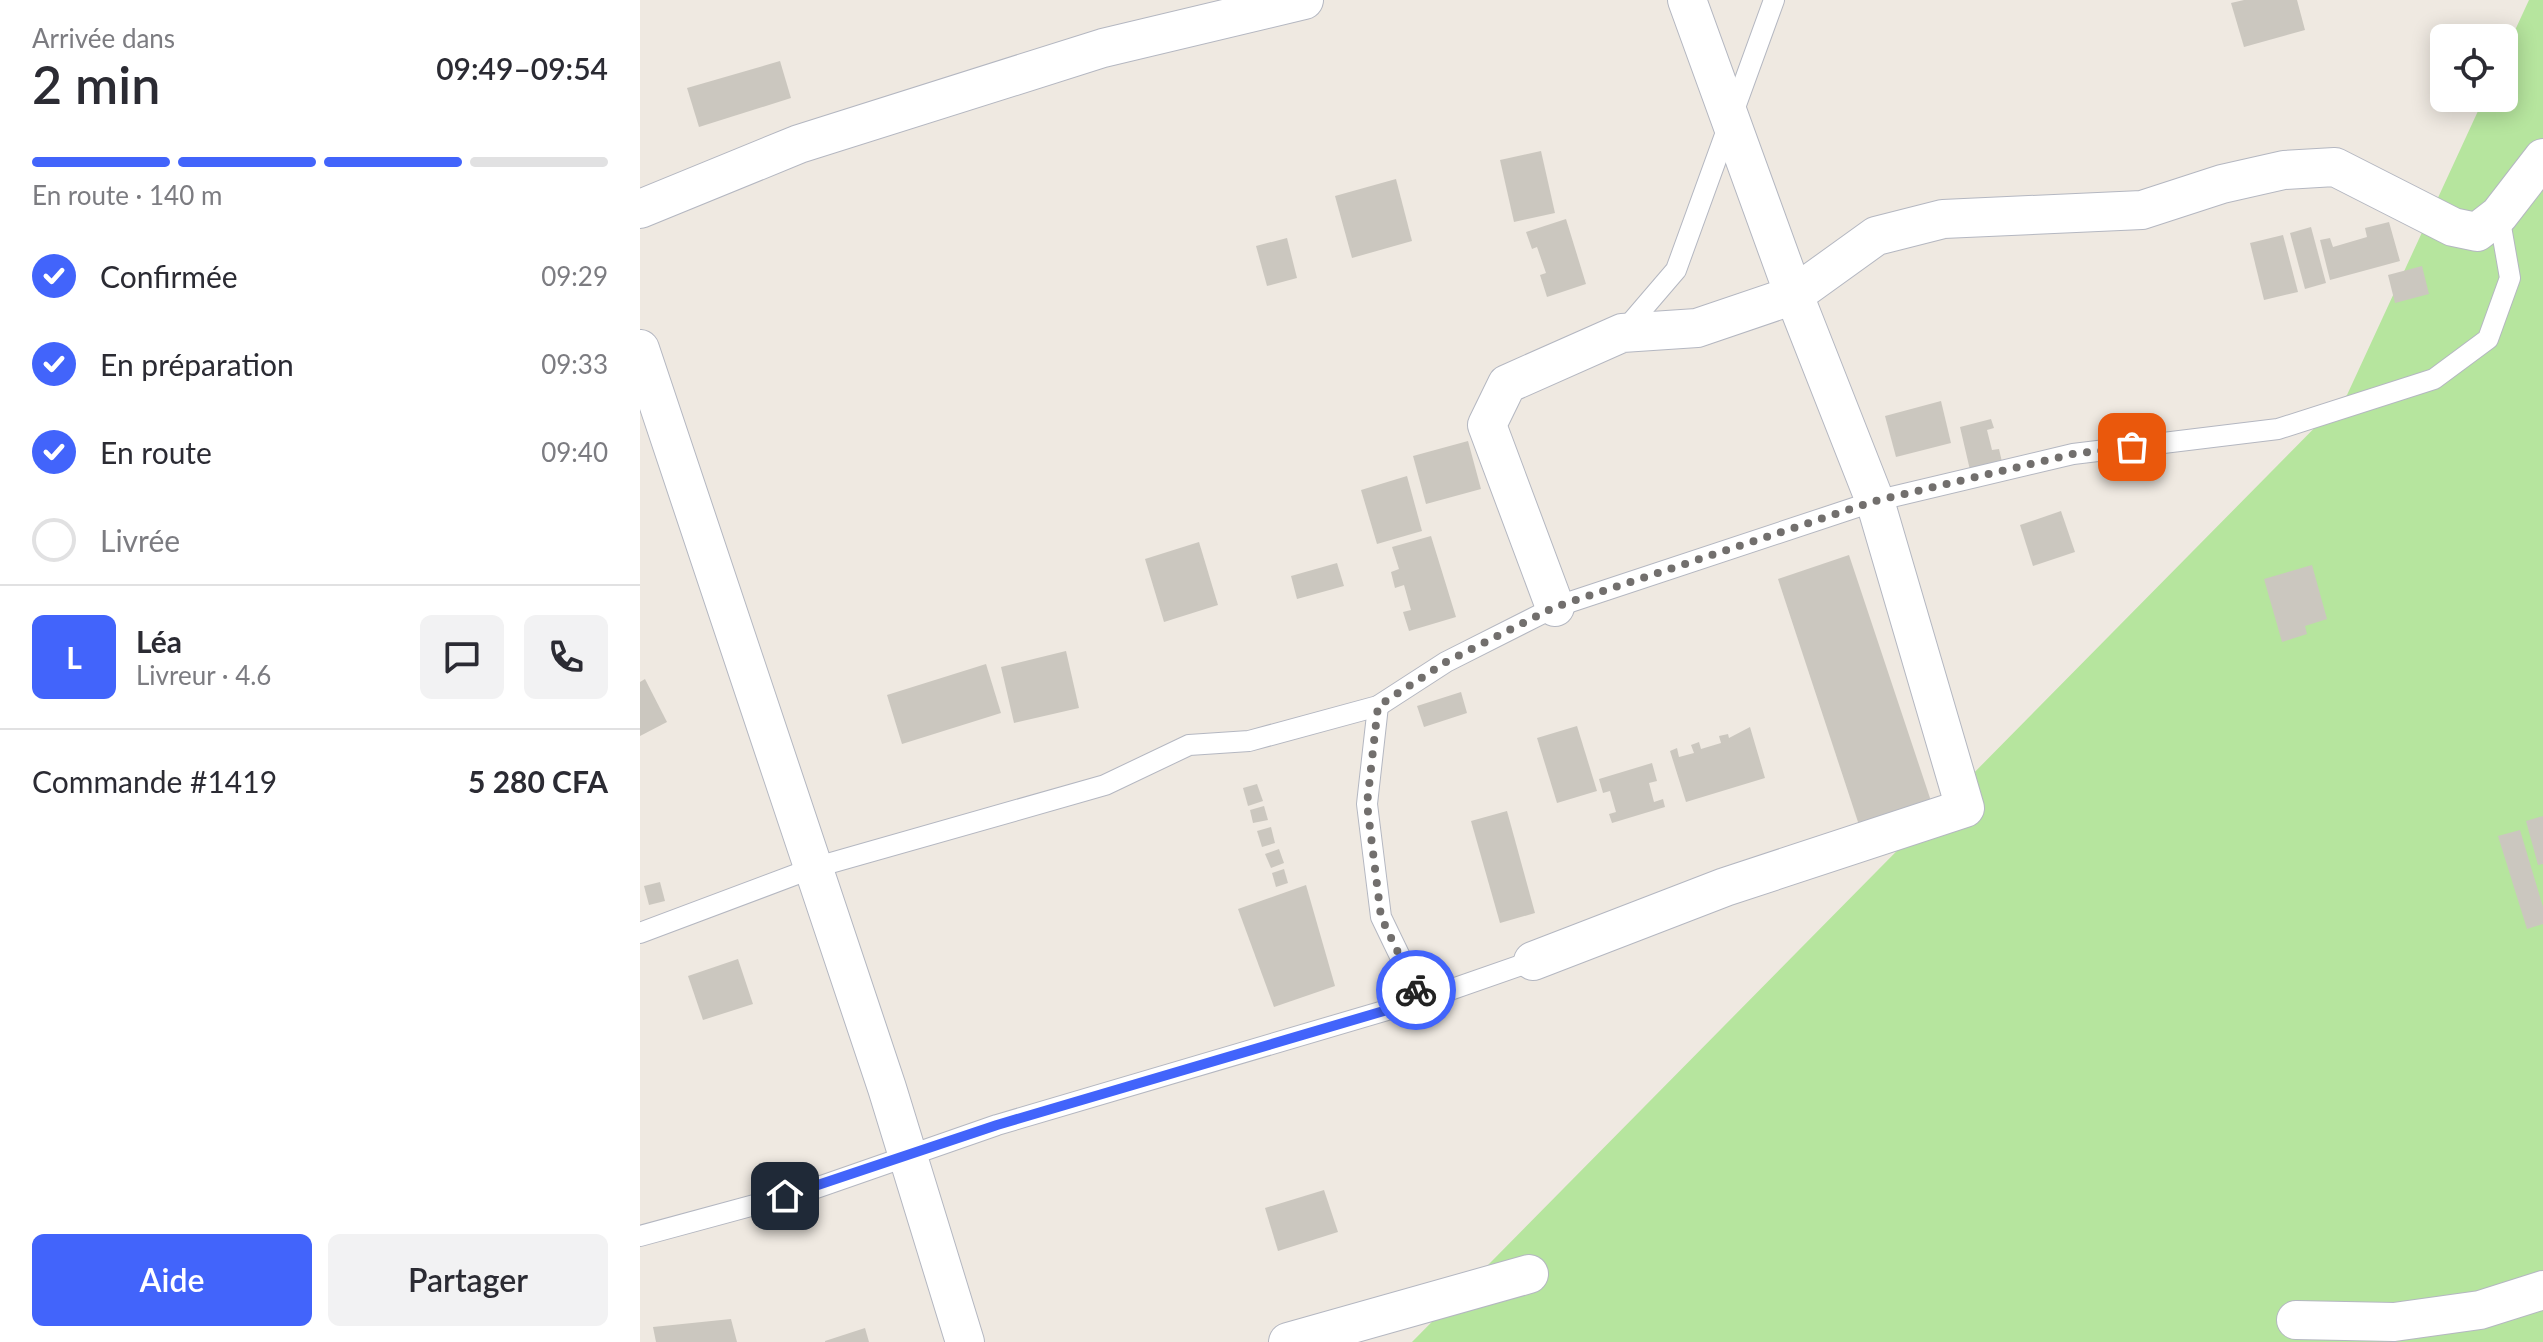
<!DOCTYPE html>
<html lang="fr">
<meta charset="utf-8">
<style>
body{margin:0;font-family:Lato,sans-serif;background:#f2f2f3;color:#2b2b33;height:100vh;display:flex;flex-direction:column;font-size:30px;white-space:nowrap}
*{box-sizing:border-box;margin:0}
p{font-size:26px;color:#7c7c81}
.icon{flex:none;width:44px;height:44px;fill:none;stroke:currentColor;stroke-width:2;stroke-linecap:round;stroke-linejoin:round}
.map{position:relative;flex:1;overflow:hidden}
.sheet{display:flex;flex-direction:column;background:#fff;width:640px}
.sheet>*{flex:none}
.tools{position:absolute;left:1790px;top:24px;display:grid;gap:16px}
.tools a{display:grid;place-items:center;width:88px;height:88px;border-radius:12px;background:#fff;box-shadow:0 4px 20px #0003;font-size:40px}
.pin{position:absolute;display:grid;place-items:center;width:68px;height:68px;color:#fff;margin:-34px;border-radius:16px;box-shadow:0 4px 12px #0006}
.courier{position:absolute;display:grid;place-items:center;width:80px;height:80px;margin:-40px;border:6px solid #4264fb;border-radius:50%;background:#fff;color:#222;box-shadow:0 2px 10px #0007}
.summary em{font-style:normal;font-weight:600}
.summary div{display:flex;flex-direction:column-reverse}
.summary{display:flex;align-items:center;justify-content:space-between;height:136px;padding:0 32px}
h1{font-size:52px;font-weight:600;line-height:60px}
.bar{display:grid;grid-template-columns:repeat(4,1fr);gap:12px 8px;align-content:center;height:96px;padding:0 32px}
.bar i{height:10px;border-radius:6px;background:#e1e1e2}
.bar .active{background:#4264fb}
.bar p{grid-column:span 4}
.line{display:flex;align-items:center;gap:20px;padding:0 32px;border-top:2px solid #e1e1e2}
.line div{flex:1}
.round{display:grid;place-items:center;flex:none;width:84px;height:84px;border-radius:12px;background:#f2f2f3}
ol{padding:0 32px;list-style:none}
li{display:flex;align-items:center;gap:24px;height:88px}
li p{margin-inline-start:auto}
li .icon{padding:8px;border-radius:50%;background:#4264fb;color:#fff;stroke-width:4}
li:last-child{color:#7c7c81}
li i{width:44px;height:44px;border:4px solid #e1e1e2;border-radius:50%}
.button{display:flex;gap:16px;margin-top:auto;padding:16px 32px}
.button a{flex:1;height:92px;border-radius:12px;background:#4264fb;color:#fff;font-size:32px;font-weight:600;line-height:92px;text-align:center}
.button a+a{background:#f2f2f3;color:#2b2b33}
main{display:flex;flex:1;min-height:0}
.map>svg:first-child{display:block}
</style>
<main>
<section class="sheet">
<div class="summary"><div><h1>2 min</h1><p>Arrivée dans</p></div><em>09:49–09:54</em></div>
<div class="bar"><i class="active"></i><i class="active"></i><i class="active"></i><i></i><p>En route · 140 m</p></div>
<ol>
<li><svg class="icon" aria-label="check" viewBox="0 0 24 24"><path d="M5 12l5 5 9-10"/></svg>Confirmée<p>09:29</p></li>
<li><svg class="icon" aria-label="check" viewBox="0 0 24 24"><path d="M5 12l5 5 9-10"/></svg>En préparation<p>09:33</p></li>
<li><svg class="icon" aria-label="check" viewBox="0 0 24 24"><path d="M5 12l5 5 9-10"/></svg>En route<p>09:40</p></li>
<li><i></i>Livrée</li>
</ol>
<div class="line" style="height:144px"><b class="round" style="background:#4264fb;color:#fff">L</b><div><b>Léa</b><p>Livreur · 4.6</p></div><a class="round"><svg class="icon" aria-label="chat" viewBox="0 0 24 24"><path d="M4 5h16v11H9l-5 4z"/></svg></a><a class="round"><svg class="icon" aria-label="phone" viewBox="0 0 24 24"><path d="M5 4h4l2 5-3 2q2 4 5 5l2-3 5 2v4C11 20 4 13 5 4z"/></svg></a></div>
<div class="line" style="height:104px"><div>Commande #1419</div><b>5 280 CFA</b></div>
<div class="button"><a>Aide</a><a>Partager</a></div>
</section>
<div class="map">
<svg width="1903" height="1342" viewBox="0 0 1903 1342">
<rect width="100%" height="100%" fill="#efe9e1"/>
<polygon fill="#b6e59e" points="1889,0 1903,0 1903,1342 772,1342 1707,395 1844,98 1864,98 1864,54"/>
<g fill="#cbc7bf">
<polygon points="1604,0 1657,0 1665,30 1604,47 1591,3"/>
<polygon points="140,61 151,98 59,127 47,88"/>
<polygon points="901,151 915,213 874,222 860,160"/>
<polygon points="756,179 772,241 712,258 695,196"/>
<polygon points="926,219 946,284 907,297 900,275 906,273 897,247 892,249 886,232"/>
<polygon points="1749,222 1760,261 1690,280 1680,240 1690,238 1693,247 1727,237 1725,228"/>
<polygon points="1671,227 1686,283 1665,289 1650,233"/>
<polygon points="1643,235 1658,292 1624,300 1610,243"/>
<polygon points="647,238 657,278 627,286 616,246"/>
<polygon points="1782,266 1789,294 1755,303 1748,275"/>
<polygon points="1301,401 1311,443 1256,457 1245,416"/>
<polygon points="1351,419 1354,428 1347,430 1352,450 1359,449 1362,462 1330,470 1320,427"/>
<polygon points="828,441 841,489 786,504 773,456"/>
<polygon points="767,476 782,531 737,544 721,490"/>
<polygon points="1421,511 1435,552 1393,566 1380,525"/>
<polygon points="791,536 816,617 769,631 763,612 771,610 764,585 755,588 751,572 759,569 752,547"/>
<polygon points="559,542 578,605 524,622 505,559"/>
<polygon points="1209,555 1291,801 1219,825 1138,579"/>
<polygon points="697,563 704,586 657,599 651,576"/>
<polygon points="1672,565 1687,619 1665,626 1667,634 1642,642 1624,579"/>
<polygon points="426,651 439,708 374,723 361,667"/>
<polygon points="346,664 361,713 262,744 247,695"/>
<polygon points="5,679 27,722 0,736 0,682"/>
<polygon points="821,692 827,713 784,727 777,706"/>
<polygon points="937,726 957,791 917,803 897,738"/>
<polygon points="1110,727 1125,778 1046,802 1030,751 1037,748 1039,757 1054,753 1051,745 1059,742 1061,749 1081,743 1079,736 1088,734 1089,738"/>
<polygon points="1012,763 1017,781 1009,783 1014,802 1023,799 1025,807 972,823 969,814 976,812 970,791 963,793 959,779"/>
<polygon points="617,784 623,801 608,806 603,788"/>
<polygon points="624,806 628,820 613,823 610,810"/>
<polygon points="867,811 895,913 860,923 831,821"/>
<polygon points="1903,816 1903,864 1898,865 1886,821"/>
<polygon points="631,827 635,843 622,847 617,831"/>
<polygon points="1880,830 1903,907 1903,924 1887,929 1858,836"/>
<polygon points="639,849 644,863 631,868 625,854"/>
<polygon points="644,869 648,883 636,887 632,873"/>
<polygon points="20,882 25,901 9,905 4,886"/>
<polygon points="666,885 695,986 634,1007 598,909"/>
<polygon points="98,959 113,1004 63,1020 48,976"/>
<polygon points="684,1190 698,1232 638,1251 625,1208"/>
<polygon points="91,1319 97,1342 16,1342 13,1327"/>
<polygon points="225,1328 229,1342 185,1342 185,1341"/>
</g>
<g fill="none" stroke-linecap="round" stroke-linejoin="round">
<defs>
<g id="lane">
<polyline points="982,333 1036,270 1134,0"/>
<polyline points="738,706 727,804 741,917 781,1000"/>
<polyline points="0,933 173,868 465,785 549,745 609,741 738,706 806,662 915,607 1235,501 1433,454 1638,429 1794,379 1848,339 1870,278 1859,215"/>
<polyline points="0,1236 173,1189 357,1125 781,1000 893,961"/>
</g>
<g id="street">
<polyline points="0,209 159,144 463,48 664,0"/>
<polyline points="0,349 247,1088 325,1342"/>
<polyline points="915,607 847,425 867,384 982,333 1057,328 1154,295 1236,236 1303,219 1502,210 1582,184 1644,170 1695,167 1813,227 1837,232 1859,215 1903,158"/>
<polyline points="893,961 1085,887 1325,808 1235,501 1154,295 1047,0"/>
<polyline points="1656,1320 1754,1322 1840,1310 1903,1290"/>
<polyline points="648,1342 889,1274"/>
</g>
</defs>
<use href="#lane" stroke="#b4b7c1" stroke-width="22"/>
<use href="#street" stroke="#b4b7c1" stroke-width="40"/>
<use href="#lane" stroke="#fff" stroke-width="20"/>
<use href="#street" stroke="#fff" stroke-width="38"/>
</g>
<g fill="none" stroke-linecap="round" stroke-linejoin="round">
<polyline stroke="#726f6d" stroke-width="8" stroke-dasharray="0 14.4" points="776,990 741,917 727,804 738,706 806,662 915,607 1235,501 1433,454 1492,447"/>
<polyline stroke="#4264fb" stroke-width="10" points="145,1196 357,1125 781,1000 776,990"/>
</g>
</svg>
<div class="tools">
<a><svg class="icon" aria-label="locate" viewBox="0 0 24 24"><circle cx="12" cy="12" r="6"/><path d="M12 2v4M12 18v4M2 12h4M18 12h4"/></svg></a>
</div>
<div class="pin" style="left:1492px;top:447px;background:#ea580c"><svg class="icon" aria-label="bag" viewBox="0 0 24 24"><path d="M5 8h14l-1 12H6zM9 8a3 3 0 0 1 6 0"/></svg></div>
<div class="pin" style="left:145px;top:1196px;background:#1f2937"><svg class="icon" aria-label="home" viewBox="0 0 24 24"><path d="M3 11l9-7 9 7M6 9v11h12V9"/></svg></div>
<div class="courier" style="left:776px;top:990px"><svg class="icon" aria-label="bike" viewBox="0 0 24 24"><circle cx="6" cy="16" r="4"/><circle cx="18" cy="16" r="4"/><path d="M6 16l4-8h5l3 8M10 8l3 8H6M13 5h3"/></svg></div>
</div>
</main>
